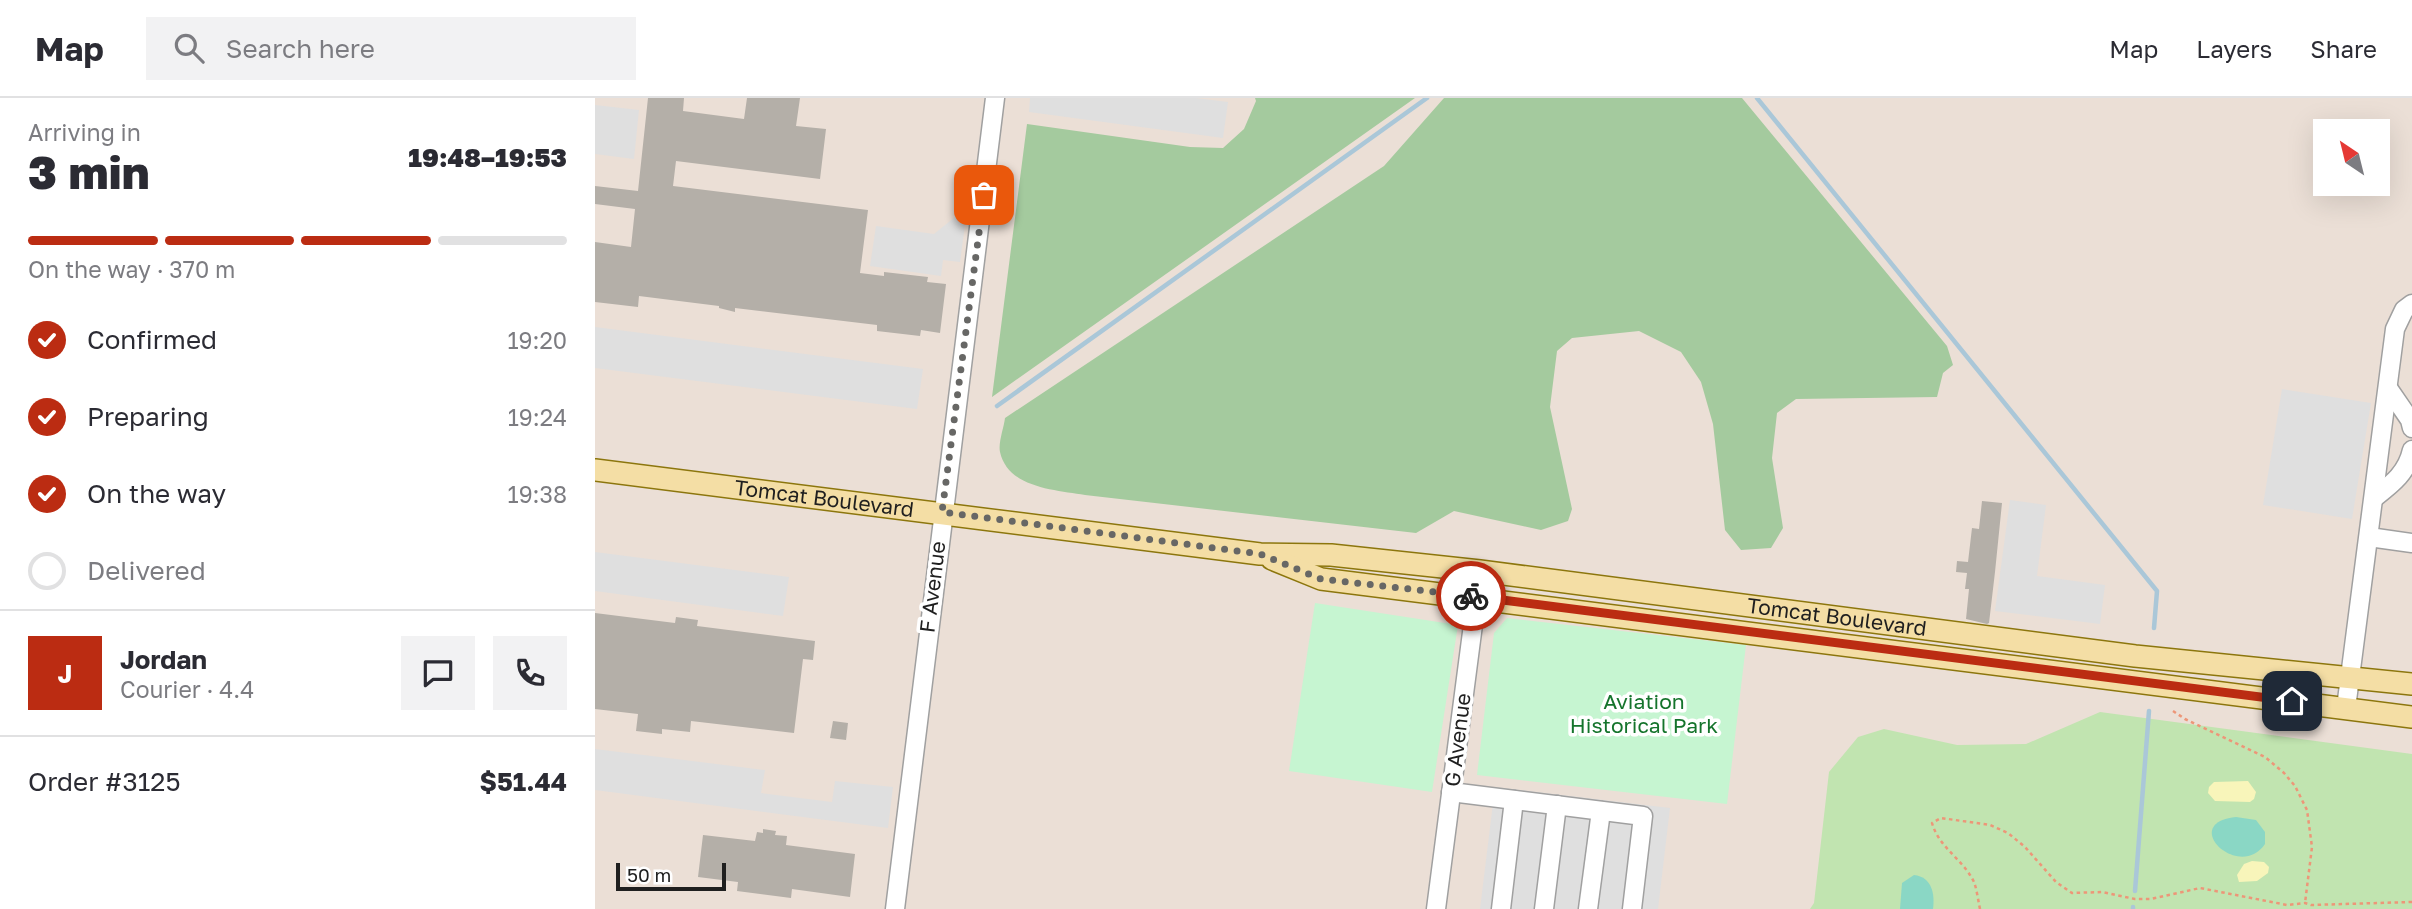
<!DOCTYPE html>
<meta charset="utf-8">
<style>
body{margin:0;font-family:"Golos Text",sans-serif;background:#f2f2f3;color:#2b2b33;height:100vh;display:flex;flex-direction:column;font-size:26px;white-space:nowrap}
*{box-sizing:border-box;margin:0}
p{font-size:23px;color:#7c7c81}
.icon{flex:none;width:38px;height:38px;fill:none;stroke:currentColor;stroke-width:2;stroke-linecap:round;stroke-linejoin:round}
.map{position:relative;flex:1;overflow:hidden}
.details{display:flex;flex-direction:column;background:#fff;width:595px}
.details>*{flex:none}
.needle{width:46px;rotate:325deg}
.controls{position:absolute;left:1718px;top:21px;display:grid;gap:14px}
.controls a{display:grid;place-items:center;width:77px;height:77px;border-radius:0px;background:#fff;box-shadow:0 7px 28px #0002;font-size:35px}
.scale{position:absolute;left:21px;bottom:18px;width:110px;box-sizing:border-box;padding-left:7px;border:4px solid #1f1f1f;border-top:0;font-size:19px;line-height:24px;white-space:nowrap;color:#1f1f1f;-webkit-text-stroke:5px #fff;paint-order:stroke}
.pin{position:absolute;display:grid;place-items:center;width:60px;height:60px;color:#fff;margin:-30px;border-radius:14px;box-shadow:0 4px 10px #0006}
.courier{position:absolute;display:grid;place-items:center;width:70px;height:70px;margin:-35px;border:5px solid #bb2c12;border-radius:50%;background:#fff;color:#222;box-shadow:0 2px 9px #0007}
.summary em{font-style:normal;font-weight:800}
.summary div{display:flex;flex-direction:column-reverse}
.summary{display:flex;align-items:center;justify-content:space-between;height:119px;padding:0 28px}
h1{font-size:46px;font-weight:800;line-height:52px}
.bar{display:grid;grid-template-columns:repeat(4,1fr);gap:10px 7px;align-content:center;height:84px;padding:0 28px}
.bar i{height:9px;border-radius:5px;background:#e1e1e2}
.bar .on{background:#bb2c12}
.bar p{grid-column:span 4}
.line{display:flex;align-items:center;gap:18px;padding:0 28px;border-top:2px solid #e1e1e2}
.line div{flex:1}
.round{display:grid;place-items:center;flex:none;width:74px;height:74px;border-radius:0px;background:#f2f2f3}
ol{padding:0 28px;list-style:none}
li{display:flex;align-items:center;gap:21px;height:77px}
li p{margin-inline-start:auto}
li .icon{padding:7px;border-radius:50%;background:#bb2c12;color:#fff;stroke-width:4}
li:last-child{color:#7c7c81}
li i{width:38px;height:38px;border:4px solid #e1e1e2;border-radius:50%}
header{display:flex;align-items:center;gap:42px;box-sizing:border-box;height:98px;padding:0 35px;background:#fff;border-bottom:2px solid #e1e1e2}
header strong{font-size:33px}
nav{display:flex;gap:38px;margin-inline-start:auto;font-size:24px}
.search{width:490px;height:63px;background:#f2f2f3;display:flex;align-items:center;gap:18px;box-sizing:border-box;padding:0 24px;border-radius:0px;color:#7c7c81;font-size:26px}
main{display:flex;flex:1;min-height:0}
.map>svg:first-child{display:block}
</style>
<header>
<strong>Map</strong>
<div class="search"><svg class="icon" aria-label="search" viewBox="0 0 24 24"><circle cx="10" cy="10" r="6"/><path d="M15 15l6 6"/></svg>Search here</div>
<nav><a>Map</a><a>Layers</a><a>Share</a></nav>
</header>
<main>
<section class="details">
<div class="summary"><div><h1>3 min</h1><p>Arriving in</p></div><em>19:48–19:53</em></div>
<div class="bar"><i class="on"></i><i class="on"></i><i class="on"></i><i></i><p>On the way · 370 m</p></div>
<ol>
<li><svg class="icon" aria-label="check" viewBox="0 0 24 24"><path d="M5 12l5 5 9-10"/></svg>Confirmed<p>19:20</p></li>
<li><svg class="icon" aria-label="check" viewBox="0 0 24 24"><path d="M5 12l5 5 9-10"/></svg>Preparing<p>19:24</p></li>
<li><svg class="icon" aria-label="check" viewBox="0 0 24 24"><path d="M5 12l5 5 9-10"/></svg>On the way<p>19:38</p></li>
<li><i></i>Delivered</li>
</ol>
<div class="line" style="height:126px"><b class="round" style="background:#bb2c12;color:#fff">J</b><div><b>Jordan</b><p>Courier · 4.4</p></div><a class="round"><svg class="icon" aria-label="chat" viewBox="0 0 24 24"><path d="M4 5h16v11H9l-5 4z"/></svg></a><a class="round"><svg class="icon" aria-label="phone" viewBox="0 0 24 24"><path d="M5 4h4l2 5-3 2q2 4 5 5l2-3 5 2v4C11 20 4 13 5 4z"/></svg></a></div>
<div class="line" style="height:91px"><div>Order #3125</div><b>$51.44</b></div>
</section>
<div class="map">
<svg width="1817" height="811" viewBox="0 0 1817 811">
<rect width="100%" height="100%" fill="#eeede6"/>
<path fill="#ebdfd6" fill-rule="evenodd" d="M0,0H1817V811H0ZM1731,33H1783V86H1731Z"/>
<polygon fill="#c1e4b0" points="1505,614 1817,656 1817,811 1215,811 1219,805 1234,674 1263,639 1289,631 1362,647 1431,646"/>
<g fill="#a4ca9e">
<polygon points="660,0 820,0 397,299 432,26 595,49 628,50 649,31 661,3"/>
<path d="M849,0H1147L1352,248L1358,267L1348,275L1342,299L1201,301L1182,315L1177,360L1188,430L1176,450L1146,452L1130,432L1118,326L1106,284L1086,254L1044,233L977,240L962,253L955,309L977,411L973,423L946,432L859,413L821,435L490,397C460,392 413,390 405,354C403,345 409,329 410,320L789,68Z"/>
</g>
<g fill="#f8f5ba">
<polygon points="1653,683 1661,694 1659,701 1655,704 1620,703 1613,695 1614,689 1619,684"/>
<polygon points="1657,763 1669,764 1674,769 1673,775 1662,783 1644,784 1642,777 1649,766"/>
</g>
<g fill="#c6f5d1">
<polygon points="720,505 863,527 837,694 694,673"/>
<polygon points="912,520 1151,547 1132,706 882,677 899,535"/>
</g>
<g fill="#8ad7c5">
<path d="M1641,719L1661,722L1670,734V746C1644,784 1583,725 1641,719Z"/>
<path d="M1319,777C1337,779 1340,796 1338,811H1305L1307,785Z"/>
</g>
<g fill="#dfdfdf">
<polygon points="435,0 601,0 633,4 628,40 434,14"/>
<polygon points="0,7 44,12 39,61 0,56"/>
<polygon points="366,74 377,75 365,164 348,162 346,178 275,168 281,128 339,136 360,119"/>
<polygon points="0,229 328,271 322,311 0,270"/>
<polygon points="1687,291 1776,305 1757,421 1668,407"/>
<polygon points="1415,402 1451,407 1442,478 1510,487 1505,526 1400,513"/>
<polygon points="0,454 194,479 188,518 0,493"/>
<polygon points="0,651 170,672 166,695 237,704 240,683 298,689 293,730 0,692"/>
<polygon points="900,689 1075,710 1063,811 885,811"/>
</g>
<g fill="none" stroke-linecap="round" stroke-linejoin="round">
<g stroke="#aac7d8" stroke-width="4.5">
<polyline points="1162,0 1562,493 1559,530"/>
<polyline points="402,308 832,0"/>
<polyline points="1540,793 1554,613"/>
<polyline points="1538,811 1538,809"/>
</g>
</g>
<g fill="#b4afa8">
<polygon points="53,0 89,0 88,13 149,21 152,0 205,0 201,28 231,31 225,81 81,63 78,88 273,112 265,175 289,178 289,174 333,179 332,184 351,186 345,235 326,232 325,238 282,233 282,227 140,210 140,214 124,210 124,208 44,198 43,209 0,204 0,144 36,149 40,111 0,106 0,88 43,93"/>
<polygon points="1387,403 1407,405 1400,474 1394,525 1392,526 1371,521 1374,491 1370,491 1372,475 1361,474 1362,463 1373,464 1377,430 1384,431"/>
<polygon points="0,515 80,525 81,519 103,522 102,528 220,543 218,562 208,561 199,635 96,623 95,634 67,631 67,636 41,633 43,616 0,611"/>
<polygon points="238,623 253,625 251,642 235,640"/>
<polygon points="168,731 181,733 180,737 192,738 191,747 260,756 255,799 197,791 196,800 142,793 143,784 103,779 108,737 160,743 162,734 168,735"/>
</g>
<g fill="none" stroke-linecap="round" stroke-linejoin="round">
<defs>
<g id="minor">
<polyline points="1793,290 1815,322 1817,330"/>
<path d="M1779,400C1797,386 1812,375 1817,352"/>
<polyline points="1774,439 1817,445"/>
<polyline points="1751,610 1800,231 1809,212 1817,206"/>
<polyline points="856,694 1048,718 1037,811"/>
<polyline points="300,811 400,0"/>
<polyline points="841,811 885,473"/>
<polyline points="906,811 919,702"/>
<polyline points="949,811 962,707"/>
<polyline points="993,811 1006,713"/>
</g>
<g id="major">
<path id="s1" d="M0,372L665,456L736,457L885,473L1540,558L1817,586"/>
<polyline points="677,461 726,481 1817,619"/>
</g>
</defs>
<use href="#minor" stroke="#a0a0a0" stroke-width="21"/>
<use href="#major" stroke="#8c760d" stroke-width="24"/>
<g stroke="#ed9678" stroke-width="2.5" stroke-dasharray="3.5 3.5" stroke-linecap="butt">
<polyline points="1578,613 1590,621 1670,659 1689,675 1700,688 1712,712 1717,749 1710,805"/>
<path d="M1385,811C1383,802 1382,792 1379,784C1368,761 1344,750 1337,725L1346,720L1395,727L1413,735L1430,749L1461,784L1477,795L1507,794L1540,801H1556L1605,790L1692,807L1710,805L1716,807L1817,804"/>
</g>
<use href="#minor" stroke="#fff" stroke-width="18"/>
<use href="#major" stroke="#f4dea5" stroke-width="21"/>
</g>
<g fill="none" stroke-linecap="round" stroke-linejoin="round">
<polyline stroke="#676765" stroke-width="7" stroke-dasharray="0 12.6" points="389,97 347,414 665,456 726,481 876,498"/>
<polyline stroke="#bb2c12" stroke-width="9" points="876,498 1697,603"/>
</g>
<g text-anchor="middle" stroke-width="7" stroke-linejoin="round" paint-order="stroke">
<g font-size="21" fill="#1f1f1f" stroke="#fff">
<text dy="7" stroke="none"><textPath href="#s1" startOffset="231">Tomcat Boulevard</textPath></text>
<text transform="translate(338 489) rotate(-83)" y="7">F Avenue</text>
<text dy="7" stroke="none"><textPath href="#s1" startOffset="1251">Tomcat Boulevard</textPath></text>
<text transform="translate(863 642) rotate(-83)" y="7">G Avenue</text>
</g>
<g font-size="21" fill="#15742c" stroke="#fff">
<text x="1049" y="611">Aviation<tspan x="1049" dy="24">Historical Park</tspan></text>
</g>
</g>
</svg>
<div class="controls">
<a><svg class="needle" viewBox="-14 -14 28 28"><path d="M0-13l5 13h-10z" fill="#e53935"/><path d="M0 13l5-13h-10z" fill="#7c7c81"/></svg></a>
</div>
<div class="scale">50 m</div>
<div class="pin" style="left:389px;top:97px;background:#ea580c"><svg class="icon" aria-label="bag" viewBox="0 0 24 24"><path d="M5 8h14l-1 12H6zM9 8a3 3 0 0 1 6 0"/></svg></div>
<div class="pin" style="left:1697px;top:603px;background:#1f2937"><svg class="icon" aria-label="home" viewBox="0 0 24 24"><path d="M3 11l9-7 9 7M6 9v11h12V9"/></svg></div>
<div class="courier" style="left:876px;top:498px"><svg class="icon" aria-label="bike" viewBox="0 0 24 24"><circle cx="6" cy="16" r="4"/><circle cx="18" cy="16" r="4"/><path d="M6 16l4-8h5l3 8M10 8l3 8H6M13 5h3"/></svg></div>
</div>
</main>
